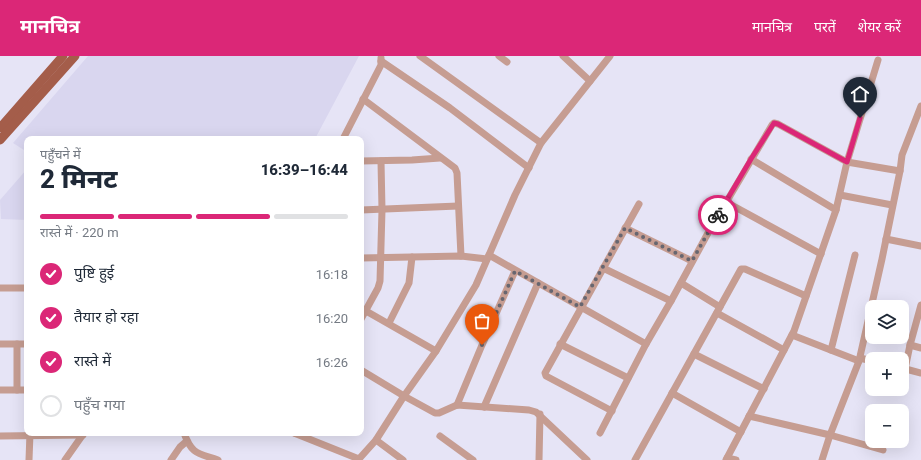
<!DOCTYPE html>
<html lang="hi">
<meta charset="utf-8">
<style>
body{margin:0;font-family:Roboto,"Noto Sans Devanagari",sans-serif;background:#f6f6f7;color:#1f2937;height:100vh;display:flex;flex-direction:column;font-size:15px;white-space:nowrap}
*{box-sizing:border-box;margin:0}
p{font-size:13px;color:#747a83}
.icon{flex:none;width:22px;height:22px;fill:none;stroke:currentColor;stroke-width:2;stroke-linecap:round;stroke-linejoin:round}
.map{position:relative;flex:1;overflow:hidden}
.details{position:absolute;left:24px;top:80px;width:340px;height:300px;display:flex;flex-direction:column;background:#fff;border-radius:8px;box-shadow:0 4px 16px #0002}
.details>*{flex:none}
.controls{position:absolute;left:865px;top:244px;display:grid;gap:8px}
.controls a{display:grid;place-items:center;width:44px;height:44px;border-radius:8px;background:#fff;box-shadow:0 4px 16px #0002;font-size:20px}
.pin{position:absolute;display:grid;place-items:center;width:34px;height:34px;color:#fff;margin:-41px -17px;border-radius:50% 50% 50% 0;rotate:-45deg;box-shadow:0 0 4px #0007}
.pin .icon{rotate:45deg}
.courier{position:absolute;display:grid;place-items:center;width:40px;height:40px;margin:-20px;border:3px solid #db2777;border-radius:50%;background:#fff;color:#222;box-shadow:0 1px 5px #0007}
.overview em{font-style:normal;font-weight:800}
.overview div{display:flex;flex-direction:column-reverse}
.overview{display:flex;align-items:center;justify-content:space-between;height:68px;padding:0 16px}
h1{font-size:26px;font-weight:800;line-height:30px}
.bar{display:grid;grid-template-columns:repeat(4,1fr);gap:6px 4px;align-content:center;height:48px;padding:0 16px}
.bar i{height:5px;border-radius:3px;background:#e0e1e3}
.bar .on{background:#db2777}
.bar p{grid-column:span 4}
ol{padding:0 16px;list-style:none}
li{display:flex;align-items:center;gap:12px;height:44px}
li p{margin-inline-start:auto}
li .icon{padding:4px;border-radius:50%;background:#db2777;color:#fff;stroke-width:4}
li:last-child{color:#747a83}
li i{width:22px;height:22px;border:2px solid #e0e1e3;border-radius:50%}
header{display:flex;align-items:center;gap:24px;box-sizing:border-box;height:56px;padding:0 20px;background:#db2777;color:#fff}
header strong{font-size:19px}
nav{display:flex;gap:22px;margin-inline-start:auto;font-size:14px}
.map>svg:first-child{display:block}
</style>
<header>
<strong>मानचित्र</strong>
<nav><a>मानचित्र</a><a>परतें</a><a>शेयर करें</a></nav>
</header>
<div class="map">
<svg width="921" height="404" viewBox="0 0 921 404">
<rect width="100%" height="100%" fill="#e6e4f6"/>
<g fill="#d9d6ef">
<polygon points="88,0 359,0 316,81 254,83 27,83 27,96 13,87"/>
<polygon points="27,113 27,164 1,163 0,144"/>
</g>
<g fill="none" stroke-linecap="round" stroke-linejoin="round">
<g stroke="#c69d92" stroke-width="7">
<polyline points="420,0 541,87"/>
<polyline points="499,0 507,6"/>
<polyline points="563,0 590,25"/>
<polyline points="381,5 450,52 529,112"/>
<polyline points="363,43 455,112 457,117 461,200"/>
<polyline points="343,83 381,9 381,2"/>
<polyline points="751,103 836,154"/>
<polyline points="361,105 412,104 440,102"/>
<polyline points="840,139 892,149"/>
<polyline points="726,146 821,198"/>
<polyline points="361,154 458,150"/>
<polyline points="625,172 692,205"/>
<polyline points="886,183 921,190"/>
<polyline points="489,199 646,288"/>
<polyline points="361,202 461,200 487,203"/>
<polyline points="603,212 671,245"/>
<polyline points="681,227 720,251"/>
<polyline points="0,232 27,232"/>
<polyline points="366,255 436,295"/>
<polyline points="717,257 784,294"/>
<polyline points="361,263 378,232 380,225 382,154 381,105"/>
<polyline points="389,267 409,227 412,201"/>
<polyline points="792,279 859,305"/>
<polyline points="0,288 27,288"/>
<polyline points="560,288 628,322"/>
<polyline points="910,289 921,249"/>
<polyline points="831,294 855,199"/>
<polyline points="694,298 764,333"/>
<polyline points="860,302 872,305"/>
<polyline points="902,312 921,317"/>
<polyline points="905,313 910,289 921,292"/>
<polyline points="361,314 404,340 435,357 439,357 457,349 529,354 536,356 587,404"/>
<polyline points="0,334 27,334"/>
<polyline points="17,334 17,288"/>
<polyline points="672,337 741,376"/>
<polyline points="457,349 482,289 515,215"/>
<polyline points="484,351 538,227"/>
<polyline points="612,355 546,320 545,317 639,148"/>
<polyline points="749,360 830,379 883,394"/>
<path d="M184,377C192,399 198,397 218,404"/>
<polyline points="294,377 359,403"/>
<polyline points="600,377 646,288 671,245 708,177 772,69 774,67 778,68 847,106 900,115"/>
<polyline points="0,380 83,379"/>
<polyline points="440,380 473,404"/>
<polyline points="376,384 403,404"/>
<polyline points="727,402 736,404"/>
<polyline points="29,404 30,377"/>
<polyline points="65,404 84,377"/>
<polyline points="171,404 180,391 187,385"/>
<polyline points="358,404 376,384 404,340 436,295 476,229 515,139 541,87 610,0"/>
<polyline points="539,404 540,358"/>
<polyline points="635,404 741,213 745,213 806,240"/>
<polyline points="726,404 794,275 836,154 847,106 878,4"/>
<polyline points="822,404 830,379 859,305 882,203 900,115 902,99 921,50"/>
</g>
<g stroke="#a45d4a" stroke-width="9">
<polyline points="0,72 63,0"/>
<polyline points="0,84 75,0"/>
</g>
</g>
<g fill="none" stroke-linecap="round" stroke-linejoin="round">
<polyline stroke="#676670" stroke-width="4" stroke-dasharray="0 7.2" points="482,289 515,215 580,251 625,172 692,205 718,159"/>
<polyline stroke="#db2777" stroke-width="5" points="718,159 751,103 774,67 778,68 847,106 860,62"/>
</g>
</svg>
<div class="controls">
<a><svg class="icon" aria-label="layers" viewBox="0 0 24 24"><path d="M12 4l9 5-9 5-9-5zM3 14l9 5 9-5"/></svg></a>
<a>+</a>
<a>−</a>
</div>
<div class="pin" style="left:482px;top:289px;background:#ea580c"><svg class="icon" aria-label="bag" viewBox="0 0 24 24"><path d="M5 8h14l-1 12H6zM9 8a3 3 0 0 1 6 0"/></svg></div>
<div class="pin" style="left:860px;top:62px;background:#1f2937"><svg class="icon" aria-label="home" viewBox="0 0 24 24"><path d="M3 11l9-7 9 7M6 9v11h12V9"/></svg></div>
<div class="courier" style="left:718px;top:159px"><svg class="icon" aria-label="bike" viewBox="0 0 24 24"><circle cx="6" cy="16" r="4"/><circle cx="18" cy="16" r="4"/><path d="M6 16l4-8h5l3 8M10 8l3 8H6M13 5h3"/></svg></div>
<section class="details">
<div class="overview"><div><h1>2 मिनट</h1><p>पहुँचने में</p></div><em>16:39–16:44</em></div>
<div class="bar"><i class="on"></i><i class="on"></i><i class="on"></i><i></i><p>रास्ते में · 220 m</p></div>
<ol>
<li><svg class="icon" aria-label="check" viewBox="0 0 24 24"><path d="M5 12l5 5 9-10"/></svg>पुष्टि हुई<p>16:18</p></li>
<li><svg class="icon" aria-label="check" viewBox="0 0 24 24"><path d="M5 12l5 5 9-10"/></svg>तैयार हो रहा<p>16:20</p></li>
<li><svg class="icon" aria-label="check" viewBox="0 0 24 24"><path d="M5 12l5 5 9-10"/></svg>रास्ते में<p>16:26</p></li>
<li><i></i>पहुँच गया</li>
</ol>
</section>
</div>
